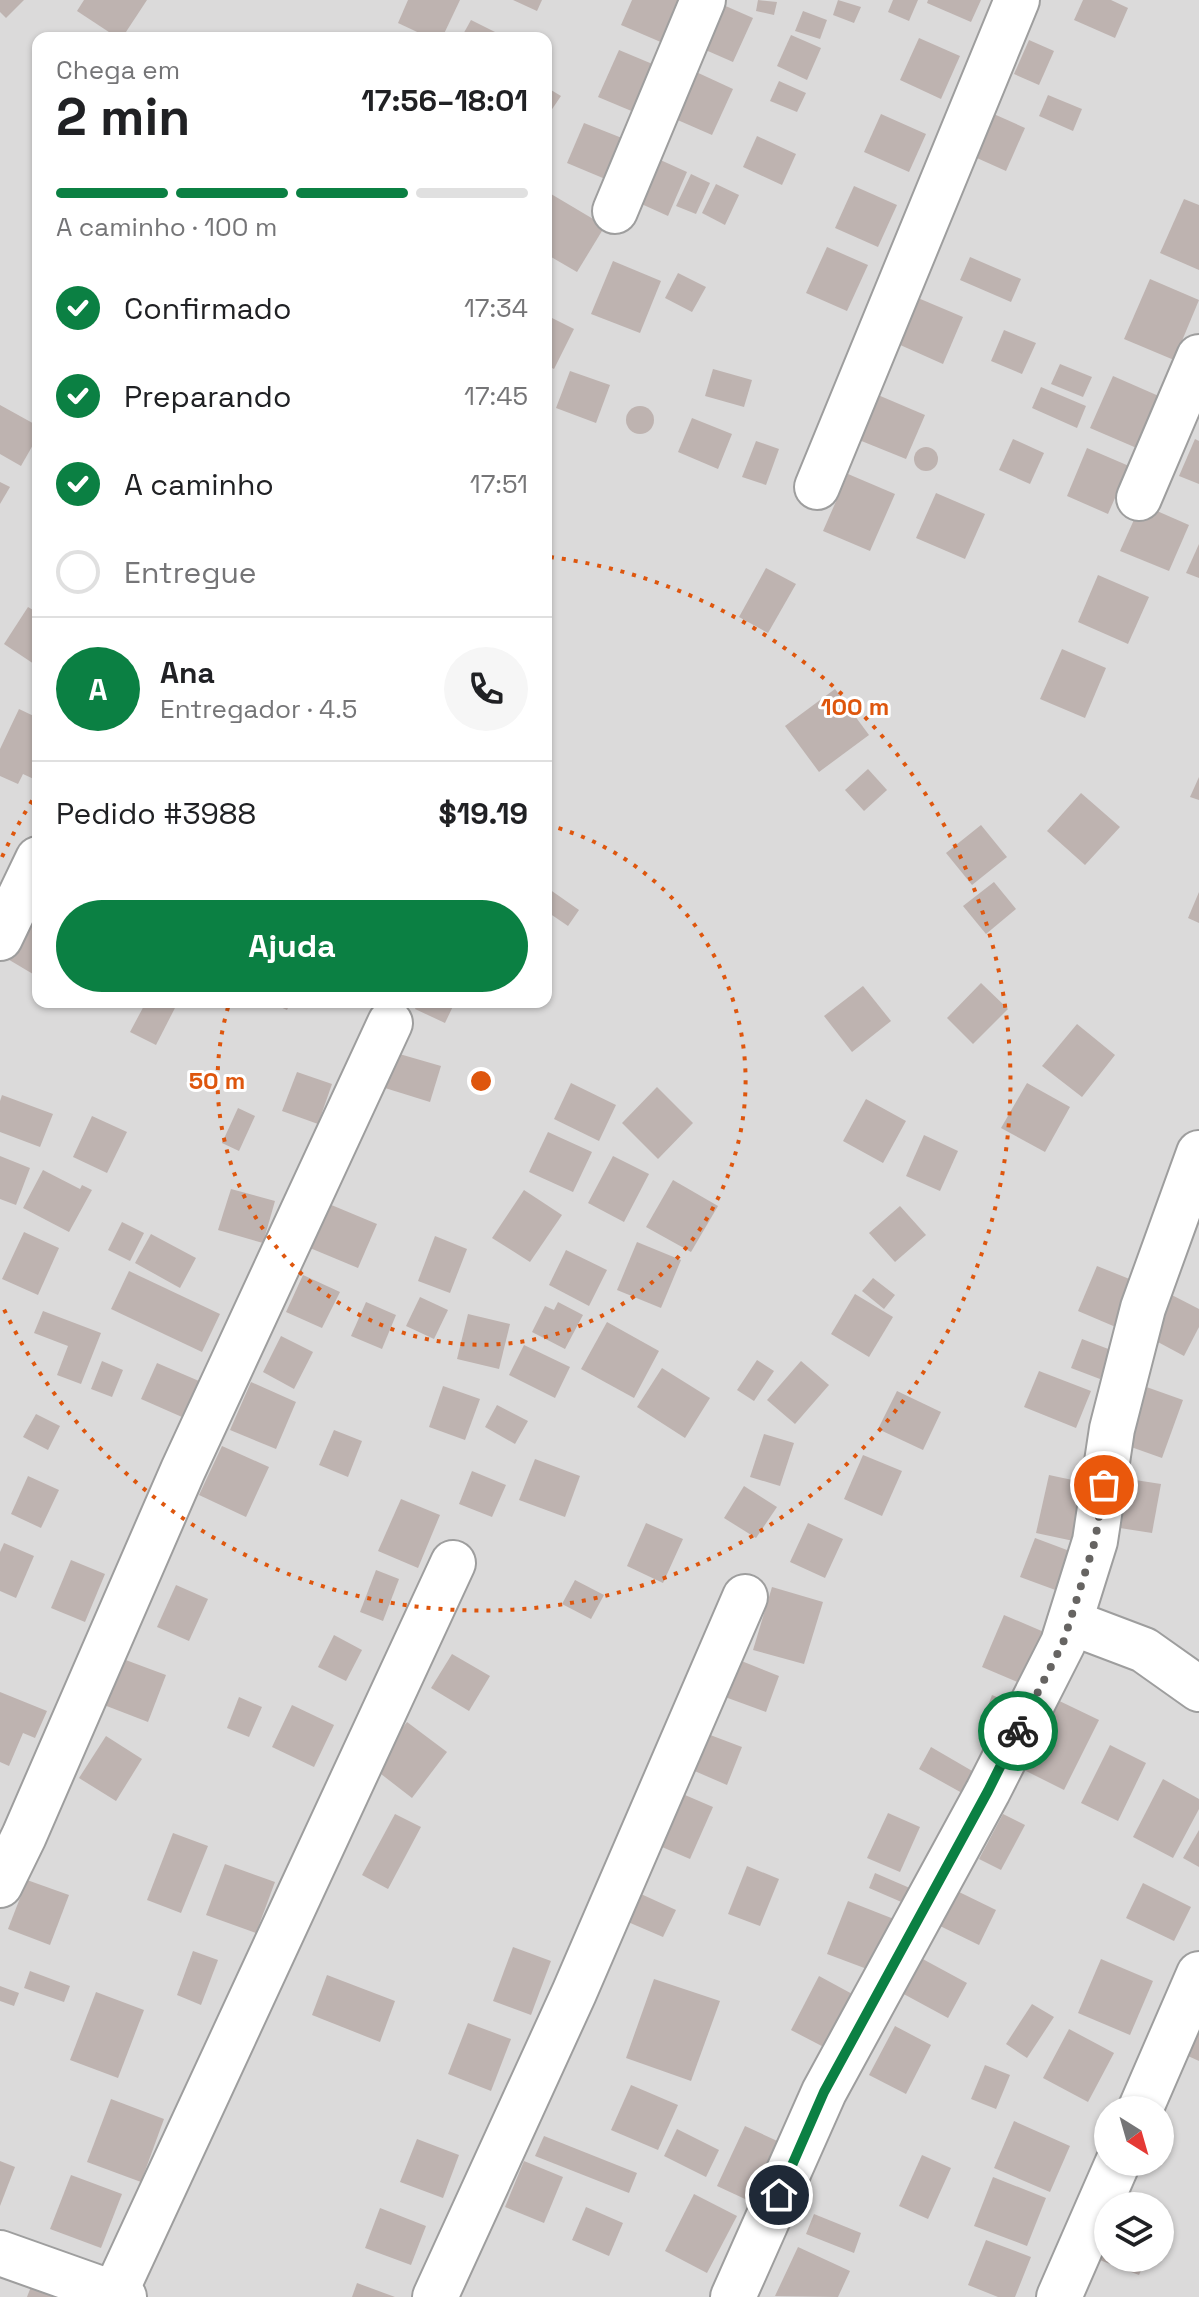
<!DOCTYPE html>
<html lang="pt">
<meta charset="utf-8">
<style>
body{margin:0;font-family:"Space Grotesk",sans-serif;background:#f6f6f6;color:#202124;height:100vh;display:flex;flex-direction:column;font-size:30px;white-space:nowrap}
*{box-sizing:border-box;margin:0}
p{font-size:26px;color:#757577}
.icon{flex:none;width:44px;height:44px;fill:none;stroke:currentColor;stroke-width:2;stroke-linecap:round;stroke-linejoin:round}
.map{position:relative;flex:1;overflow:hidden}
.sheet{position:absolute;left:32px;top:32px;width:520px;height:976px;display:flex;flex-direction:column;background:#fff;border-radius:16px;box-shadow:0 2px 6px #0004}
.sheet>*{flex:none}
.needle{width:52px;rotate:143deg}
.buttons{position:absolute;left:1094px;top:2096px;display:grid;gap:16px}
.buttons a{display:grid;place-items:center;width:80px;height:80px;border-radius:50%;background:#fff;box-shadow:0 2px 6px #0004;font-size:40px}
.pin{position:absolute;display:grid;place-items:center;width:68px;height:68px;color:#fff;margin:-34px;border:4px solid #fff;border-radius:50%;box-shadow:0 2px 8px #0007}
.courier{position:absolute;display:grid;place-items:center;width:80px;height:80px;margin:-40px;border:6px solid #0b8043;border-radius:50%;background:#fff;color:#222;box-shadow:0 2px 10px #0007}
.overview em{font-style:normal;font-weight:700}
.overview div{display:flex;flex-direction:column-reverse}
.overview{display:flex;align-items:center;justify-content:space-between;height:136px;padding:0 24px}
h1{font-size:52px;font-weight:700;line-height:60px}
.bar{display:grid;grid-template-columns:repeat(4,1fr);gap:12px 8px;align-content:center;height:96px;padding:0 24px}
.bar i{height:10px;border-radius:6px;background:#e0e0e0}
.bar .current{background:#0b8043}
.bar p{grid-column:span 4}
.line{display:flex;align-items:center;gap:20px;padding:0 24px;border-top:2px solid #e0e0e0}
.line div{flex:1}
.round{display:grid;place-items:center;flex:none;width:84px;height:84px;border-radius:42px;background:#f6f6f6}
ol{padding:0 24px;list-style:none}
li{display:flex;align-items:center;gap:24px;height:88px}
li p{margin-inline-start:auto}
li .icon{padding:8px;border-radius:50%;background:#0b8043;color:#fff;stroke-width:4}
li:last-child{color:#757577}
li i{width:44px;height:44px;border:4px solid #e0e0e0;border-radius:50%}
.action{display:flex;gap:16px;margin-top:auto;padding:16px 24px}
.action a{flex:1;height:92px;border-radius:48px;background:#0b8043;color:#fff;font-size:32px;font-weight:700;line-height:92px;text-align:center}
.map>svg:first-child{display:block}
</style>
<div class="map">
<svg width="1199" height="2297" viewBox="0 0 1199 2297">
<rect width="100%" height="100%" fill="#eee8e3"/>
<path fill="#dbdada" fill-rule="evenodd" d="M0,0H1199V2297H0ZM38,38H546V1002H38ZM1108,2110H1160V2162H1108ZM1108,2206H1160V2258H1108Z"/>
<g fill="#beb3b0">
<polygon points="0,0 24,0 6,18 0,12"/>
<polygon points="84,0 147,0 122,38 118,38 77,11"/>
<polygon points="408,0 460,0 442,38 430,38 398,23"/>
<polygon points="513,0 542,0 537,11"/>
<polygon points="632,0 690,0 670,46 621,25"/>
<polygon points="758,0 777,2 774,15 756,11"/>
<polygon points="838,0 861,7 854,23 833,15"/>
<polygon points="893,0 918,0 909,21 888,12"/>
<polygon points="928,0 981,0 971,22 927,3"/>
<polygon points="1083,0 1111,0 1128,8 1115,38 1074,20"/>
<polygon points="721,4 753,18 733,62 701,48"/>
<polygon points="803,11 827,20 820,39 795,31"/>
<polygon points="471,20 507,38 461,38"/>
<polygon points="791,35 821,48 807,80 777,66"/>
<polygon points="919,38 960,56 941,99 900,80"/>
<polygon points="1029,40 1054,51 1039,85 1014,74"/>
<polygon points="619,50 662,68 641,115 598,97"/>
<polygon points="694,71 733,89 712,135 673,118"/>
<polygon points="779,81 806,93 797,112 770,101"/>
<polygon points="546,87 561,96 546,118"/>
<polygon points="1048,95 1082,109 1073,131 1039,116"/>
<polygon points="987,111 1025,128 1006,171 968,154"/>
<polygon points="881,114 926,134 909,172 864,152"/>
<polygon points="584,123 627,140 610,181 567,163"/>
<polygon points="757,136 796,154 782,185 743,167"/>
<polygon points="656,158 687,172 668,216 637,202"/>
<polygon points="691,174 710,183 696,214 676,206"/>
<polygon points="716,184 739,195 725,225 702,213"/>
<polygon points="854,186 897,205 878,247 835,228"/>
<polygon points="546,191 605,226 577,272 546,254"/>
<polygon points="1184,199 1199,205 1199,270 1160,253"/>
<polygon points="827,247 868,265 847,311 806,293"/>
<polygon points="970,257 1021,279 1011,302 960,280"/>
<polygon points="613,261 661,281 640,333 591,314"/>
<polygon points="678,273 706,287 692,312 665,298"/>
<polygon points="1150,279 1199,300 1174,360 1124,339"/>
<polygon points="918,298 963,317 943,364 898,344"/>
<polygon points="546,315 574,329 554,369 546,365"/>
<polygon points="1004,330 1036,343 1022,374 991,361"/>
<polygon points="1060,364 1092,377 1083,397 1051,384"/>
<polygon points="713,369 752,380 744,407 705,396"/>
<polygon points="570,371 610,385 596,423 556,408"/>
<polygon points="1113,376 1161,397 1139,449 1090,428"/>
<polygon points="1041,387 1086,406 1077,428 1032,408"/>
<polygon points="878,395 925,415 906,459 859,440"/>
<polygon points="0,405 38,426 38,436 21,466 0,454"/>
<circle cx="640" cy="420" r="14"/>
<polygon points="692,418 732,434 718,469 678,452"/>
<polygon points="1013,439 1044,453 1030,484 999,470"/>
<polygon points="1195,439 1199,441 1199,484 1179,476"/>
<polygon points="756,441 779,449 766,485 742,477"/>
<circle cx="926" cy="459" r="12"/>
<polygon points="1087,448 1129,466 1108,514 1067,496"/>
<polygon points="848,474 895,494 870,551 823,531"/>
<polygon points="0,482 10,487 0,504"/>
<polygon points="936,493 985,514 965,559 916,538"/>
<polygon points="1141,504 1189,525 1169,571 1120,551"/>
<polygon points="1199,544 1199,578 1186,573"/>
<polygon points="766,568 796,584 768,633 739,617"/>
<polygon points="1098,575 1149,597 1128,644 1078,622"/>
<polygon points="28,607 38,613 38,659 34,664 4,644"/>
<polygon points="1062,649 1106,668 1085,718 1040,699"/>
<polygon points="835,689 869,735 819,772 785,726"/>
<polygon points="19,709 38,718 38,781 23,774 18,784 0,776 0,749"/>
<polygon points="868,769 887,790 864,811 845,790"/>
<polygon points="1199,777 1199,800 1190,797"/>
<polygon points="1081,793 1120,827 1085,865 1047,831"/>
<polygon points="981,825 1007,857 972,885 946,853"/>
<polygon points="994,882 1016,909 986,934 963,906"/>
<polygon points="549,889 579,910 568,926 546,911 546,894"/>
<polygon points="1199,892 1199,923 1188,918"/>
<polygon points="34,908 38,910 38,977 6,958"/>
<polygon points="981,983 1008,1009 973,1044 947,1018"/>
<polygon points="863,986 891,1021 852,1052 824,1016"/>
<polygon points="146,1002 178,1002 156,1045 130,1032"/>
<polygon points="269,1002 291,1002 287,1010"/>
<polygon points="418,1002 455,1002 445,1023 415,1009"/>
<polygon points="1077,1024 1115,1055 1082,1097 1042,1066"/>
<polygon points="396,1053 441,1066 430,1102 385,1088"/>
<polygon points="297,1072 332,1084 318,1124 282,1111"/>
<polygon points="571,1083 616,1105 599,1141 554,1119"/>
<polygon points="1027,1083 1070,1107 1045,1152 1001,1128"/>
<polygon points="657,1087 693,1123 658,1159 622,1123"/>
<polygon points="2,1095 53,1114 40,1147 0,1132 0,1101"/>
<polygon points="866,1099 906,1121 883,1163 843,1141"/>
<polygon points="238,1108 255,1116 239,1151 222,1143"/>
<polygon points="92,1116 127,1132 107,1173 73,1157"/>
<polygon points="548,1132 592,1152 573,1192 529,1172"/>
<polygon points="924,1135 958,1151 940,1191 906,1176"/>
<polygon points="0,1156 30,1168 16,1205 0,1199"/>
<polygon points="613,1156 649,1174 624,1222 588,1203"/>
<polygon points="43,1170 80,1189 82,1185 92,1190 69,1232 23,1208"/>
<polygon points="673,1180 718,1206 691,1252 646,1227"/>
<polygon points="231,1189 275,1201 263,1243 218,1230"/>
<polygon points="524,1190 562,1215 530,1262 492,1238"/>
<polygon points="329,1204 377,1224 358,1268 310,1248"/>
<polygon points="900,1206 926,1235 895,1262 869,1233"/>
<polygon points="122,1222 144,1233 130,1261 108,1250"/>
<polygon points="24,1232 59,1248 38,1295 2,1279"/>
<polygon points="151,1234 196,1258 180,1288 135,1263"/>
<polygon points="435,1236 467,1249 450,1293 418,1281"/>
<polygon points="637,1242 681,1260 661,1308 617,1290"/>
<polygon points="566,1250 607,1270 589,1306 549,1285"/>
<polygon points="1097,1266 1137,1282 1118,1328 1078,1311"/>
<polygon points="129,1271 220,1314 202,1352 111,1309"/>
<polygon points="303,1275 340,1292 322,1328 286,1312"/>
<polygon points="873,1278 895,1295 884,1309 862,1291"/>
<polygon points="1166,1292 1199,1309 1199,1327 1184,1356 1143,1334"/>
<polygon points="855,1294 893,1317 869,1357 831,1334"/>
<polygon points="420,1297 448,1310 434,1339 406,1326"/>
<polygon points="366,1302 396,1315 382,1349 351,1336"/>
<polygon points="558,1302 583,1315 565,1349 532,1332 545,1306 554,1310"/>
<polygon points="43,1311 101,1333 81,1384 57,1375 68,1346 34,1333"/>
<polygon points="468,1314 510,1324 499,1369 457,1359"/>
<polygon points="607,1322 659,1351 634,1398 581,1369"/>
<polygon points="281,1336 313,1352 294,1389 263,1372"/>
<polygon points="1082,1339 1111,1350 1100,1379 1071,1368"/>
<polygon points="524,1345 570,1367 555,1398 509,1375"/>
<polygon points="757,1360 774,1371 754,1401 737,1390"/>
<polygon points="102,1361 123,1370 112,1397 91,1389"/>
<polygon points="801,1361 829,1385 795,1424 767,1400"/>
<polygon points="157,1363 199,1381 182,1417 141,1399"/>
<polygon points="662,1368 710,1398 685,1438 637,1407"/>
<polygon points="1039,1371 1091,1391 1076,1428 1024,1407"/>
<polygon points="251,1382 296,1402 276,1449 230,1430"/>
<polygon points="1138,1384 1183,1400 1162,1458 1117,1442"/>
<polygon points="443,1386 480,1399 465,1440 429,1427"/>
<polygon points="897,1391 941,1412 923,1450 878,1429"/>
<polygon points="497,1405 528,1421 515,1444 485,1427"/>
<polygon points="36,1414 60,1426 48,1450 23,1437"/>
<polygon points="334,1430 362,1441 348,1477 319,1465"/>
<polygon points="764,1434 794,1443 780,1486 750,1477"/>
<polygon points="222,1446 269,1467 246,1517 199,1495"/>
<polygon points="863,1455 902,1471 882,1516 844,1499"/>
<polygon points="535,1459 580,1476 565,1517 519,1500"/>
<polygon points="472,1471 506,1485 492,1517 459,1504"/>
<polygon points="1049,1475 1096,1485 1083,1543 1036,1533"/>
<polygon points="28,1476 59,1490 41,1528 11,1514"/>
<polygon points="1116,1477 1161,1484 1152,1533 1107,1526"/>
<polygon points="744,1486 777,1507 756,1538 724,1518"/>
<polygon points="401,1499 440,1515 418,1568 378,1551"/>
<polygon points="646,1523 683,1539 663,1583 627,1566"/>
<polygon points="808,1523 843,1539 825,1578 790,1562"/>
<polygon points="1035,1538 1083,1556 1069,1595 1020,1577"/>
<polygon points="4,1543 34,1556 16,1598 0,1591 0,1552"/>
<polygon points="71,1560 105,1574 85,1622 51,1608"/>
<polygon points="376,1570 399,1579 383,1621 360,1612"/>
<polygon points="575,1580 604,1595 591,1619 562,1604"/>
<polygon points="176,1585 208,1599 189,1641 157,1627"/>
<polygon points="772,1587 823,1602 804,1664 753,1650"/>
<polygon points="1004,1615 1051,1635 1029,1687 982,1667"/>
<polygon points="334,1635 362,1650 346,1681 318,1667"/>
<polygon points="452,1654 490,1676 469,1711 431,1688"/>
<polygon points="123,1659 166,1675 148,1722 104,1705"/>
<polygon points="739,1660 779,1676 766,1712 725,1697"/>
<polygon points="0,1692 47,1711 35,1738 23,1733 9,1766 0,1762"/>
<polygon points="992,1695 1023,1708 1010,1739 980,1727"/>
<polygon points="1049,1696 1099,1720 1064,1790 1014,1765"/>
<polygon points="239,1697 262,1707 249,1737 227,1728"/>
<polygon points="292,1705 334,1725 314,1767 272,1747"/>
<polygon points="407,1722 447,1752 412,1798 372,1767"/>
<polygon points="705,1733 742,1747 727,1785 690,1769"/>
<polygon points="106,1736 142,1759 116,1801 79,1778"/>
<polygon points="1110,1745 1146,1763 1118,1821 1081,1803"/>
<polygon points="931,1747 974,1772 962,1793 919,1769"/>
<polygon points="1163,1779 1199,1799 1199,1809 1173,1858 1133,1837"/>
<polygon points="685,1795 713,1807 690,1859 662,1847"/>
<polygon points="888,1813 920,1827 900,1872 867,1858"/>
<polygon points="395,1814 421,1827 388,1889 362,1875"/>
<polygon points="1003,1814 1025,1825 1001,1870 979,1859"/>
<polygon points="1199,1830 1199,1867 1183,1858"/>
<polygon points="173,1833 208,1846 181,1913 147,1900"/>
<polygon points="225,1864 275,1882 256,1933 206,1915"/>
<polygon points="747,1866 779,1879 760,1926 728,1914"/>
<polygon points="875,1873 919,1892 913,1907 869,1888"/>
<polygon points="27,1880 69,1895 50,1945 8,1929"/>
<polygon points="1143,1883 1191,1907 1174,1941 1126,1918"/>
<polygon points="955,1890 996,1910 979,1945 938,1925"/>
<polygon points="641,1894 676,1910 663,1937 628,1922"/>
<polygon points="848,1901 904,1923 883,1975 827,1954"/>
<polygon points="513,1947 551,1961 531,2015 493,2001"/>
<polygon points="193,1951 218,1960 201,2005 177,1995"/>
<polygon points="919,1957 967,1983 948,2018 900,1992"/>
<polygon points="1101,1959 1153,1981 1130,2035 1078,2013"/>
<polygon points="30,1971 70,1986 64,2002 24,1988"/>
<polygon points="327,1975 395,2001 380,2042 312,2015"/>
<polygon points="819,1976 867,2002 839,2055 791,2030"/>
<polygon points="654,1979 720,2001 691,2081 626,2058"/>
<polygon points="0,1986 19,1993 14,2006 0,2001"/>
<polygon points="96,1992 144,2010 118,2078 70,2060"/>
<polygon points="1032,2004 1054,2017 1027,2058 1006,2044"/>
<polygon points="468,2023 511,2039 491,2091 448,2074"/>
<polygon points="895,2026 931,2045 906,2094 869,2075"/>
<polygon points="1199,2028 1199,2061 1188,2056"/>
<polygon points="1069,2029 1114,2053 1088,2102 1043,2078"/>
<polygon points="985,2065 1010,2075 996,2109 971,2099"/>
<polygon points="631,2085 678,2105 658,2150 611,2130"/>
<polygon points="111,2099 164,2119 141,2182 87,2162"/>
<polygon points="1014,2121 1070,2146 1050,2192 994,2168"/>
<polygon points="745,2126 786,2145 758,2205 717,2186"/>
<polygon points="677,2129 719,2150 706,2177 664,2156"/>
<polygon points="544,2136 637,2173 629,2193 535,2156"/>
<polygon points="417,2139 459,2155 443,2198 400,2182"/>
<polygon points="922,2155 951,2168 928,2219 899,2206"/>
<polygon points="0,2161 15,2167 0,2206"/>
<polygon points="524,2161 563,2177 544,2223 505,2207"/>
<polygon points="71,2175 122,2194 101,2248 50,2229"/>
<polygon points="993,2177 1046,2198 1027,2246 974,2226"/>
<polygon points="694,2194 737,2216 707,2273 665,2251"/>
<polygon points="586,2207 623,2223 609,2256 572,2240"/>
<polygon points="380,2208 426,2226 411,2265 365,2248"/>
<polygon points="814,2214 861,2233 854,2253 806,2234"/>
<polygon points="1108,2233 1108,2258 1147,2258 1139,2275 1097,2259"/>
<polygon points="986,2240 1031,2257 1015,2297 998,2297 968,2285"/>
<polygon points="798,2247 850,2271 838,2297 775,2296"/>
<polygon points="357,2283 395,2297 352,2297"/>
<polygon points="32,2284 66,2297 27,2297"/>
</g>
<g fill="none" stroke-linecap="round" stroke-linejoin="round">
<defs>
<g id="minor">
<polyline points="615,211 703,0"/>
<polyline points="817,487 1017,0"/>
<polyline points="1139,498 1199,357"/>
<polyline points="0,938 38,859"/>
<polyline points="1070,1622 1144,1650 1199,1689"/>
<polyline points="0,1885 24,1836 183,1470 390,1023"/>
<polyline points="1140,2110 1199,1974"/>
<polyline points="0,2253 124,2297"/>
<polyline points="113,2297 453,1563"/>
<polyline points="435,2297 574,1993 745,1597"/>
<polyline points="733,2297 824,2092 988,1791 1063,1643 1095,1541 1112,1429 1143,1308 1199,1153"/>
<polyline points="1059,2297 1118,2162"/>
</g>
</defs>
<use href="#minor" stroke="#9e9e9e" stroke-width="48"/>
<use href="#minor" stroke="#fff" stroke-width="44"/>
</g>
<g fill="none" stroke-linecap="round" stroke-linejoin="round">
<polyline stroke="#666462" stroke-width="8" stroke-dasharray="0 14.4" points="1018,1731 1063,1643 1095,1541 1104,1485"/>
<polyline stroke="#0b8043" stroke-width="10" points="779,2195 824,2092 988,1791 1018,1731"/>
</g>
<g fill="none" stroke="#de560d" stroke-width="4" stroke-dasharray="4 8">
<path d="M547 825A264 264 0 1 1 229 1004"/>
<path d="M2 857A529 529 0 0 1 37 793M550 557A529 529 0 1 1 2 1305"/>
</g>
<circle cx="481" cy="1081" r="12" fill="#de560d" stroke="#fff" stroke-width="4"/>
<g font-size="24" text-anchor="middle" font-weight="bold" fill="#de560d" stroke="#fff" stroke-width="6" stroke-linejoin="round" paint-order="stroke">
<text x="855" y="715">100 m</text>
<text x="217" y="1089">50 m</text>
</g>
</svg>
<div class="buttons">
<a><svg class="needle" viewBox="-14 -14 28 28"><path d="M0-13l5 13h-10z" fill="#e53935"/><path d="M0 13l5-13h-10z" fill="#757577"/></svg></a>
<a><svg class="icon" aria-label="layers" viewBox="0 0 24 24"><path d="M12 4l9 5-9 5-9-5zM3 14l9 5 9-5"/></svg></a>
</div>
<div class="pin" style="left:1104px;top:1485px;background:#ea580c"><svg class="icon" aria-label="bag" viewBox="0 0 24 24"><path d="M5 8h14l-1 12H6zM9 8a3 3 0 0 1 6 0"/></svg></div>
<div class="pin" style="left:779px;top:2195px;background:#1f2937"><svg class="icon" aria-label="home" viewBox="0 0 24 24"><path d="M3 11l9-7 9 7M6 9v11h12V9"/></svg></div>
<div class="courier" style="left:1018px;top:1731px"><svg class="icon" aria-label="bike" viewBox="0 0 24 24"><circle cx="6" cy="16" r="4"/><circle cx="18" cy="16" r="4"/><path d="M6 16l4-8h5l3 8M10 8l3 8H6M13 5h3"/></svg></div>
<section class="sheet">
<div class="overview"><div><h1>2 min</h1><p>Chega em</p></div><em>17:56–18:01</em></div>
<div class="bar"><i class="current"></i><i class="current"></i><i class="current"></i><i></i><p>A caminho · 100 m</p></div>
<ol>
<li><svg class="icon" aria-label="check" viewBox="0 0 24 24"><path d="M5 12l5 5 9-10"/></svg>Confirmado<p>17:34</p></li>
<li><svg class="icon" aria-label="check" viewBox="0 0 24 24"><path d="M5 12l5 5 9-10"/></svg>Preparando<p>17:45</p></li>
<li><svg class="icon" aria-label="check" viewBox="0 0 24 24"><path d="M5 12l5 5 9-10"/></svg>A caminho<p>17:51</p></li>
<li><i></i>Entregue</li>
</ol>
<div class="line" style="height:144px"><b class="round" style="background:#0b8043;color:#fff">A</b><div><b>Ana</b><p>Entregador · 4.5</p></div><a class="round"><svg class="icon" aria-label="phone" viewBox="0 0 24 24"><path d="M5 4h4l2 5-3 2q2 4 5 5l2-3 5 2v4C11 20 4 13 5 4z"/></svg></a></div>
<div class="line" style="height:104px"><div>Pedido #3988</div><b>$19.19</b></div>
<div class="action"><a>Ajuda</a></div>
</section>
</div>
